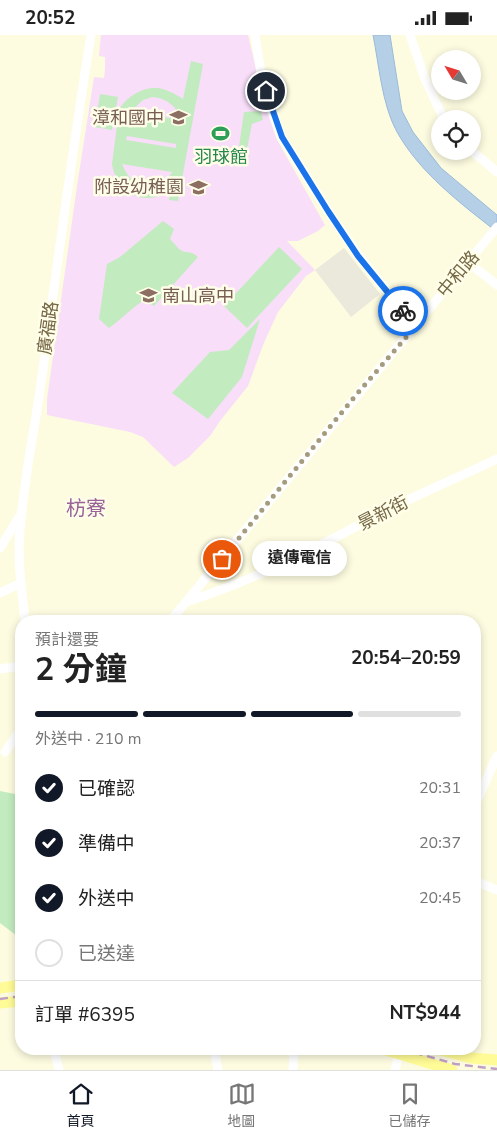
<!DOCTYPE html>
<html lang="zh-TW">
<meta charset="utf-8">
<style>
body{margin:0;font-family:"Nunito Sans","Noto Sans TC",sans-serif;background:#f6f6f6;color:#222;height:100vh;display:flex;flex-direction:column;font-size:19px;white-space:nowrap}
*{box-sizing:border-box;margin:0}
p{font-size:16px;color:#767676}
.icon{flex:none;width:28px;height:28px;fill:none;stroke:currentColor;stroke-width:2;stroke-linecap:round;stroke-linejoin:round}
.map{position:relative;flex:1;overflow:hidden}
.panel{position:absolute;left:15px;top:580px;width:466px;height:440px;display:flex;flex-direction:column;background:#fff;border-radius:20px;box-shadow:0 2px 8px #0003}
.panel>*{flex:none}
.needle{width:32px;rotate:308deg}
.tools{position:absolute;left:431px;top:15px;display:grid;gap:10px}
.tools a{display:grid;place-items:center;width:50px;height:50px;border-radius:50%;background:#fff;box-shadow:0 2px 8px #0003;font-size:25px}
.pin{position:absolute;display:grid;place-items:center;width:42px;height:42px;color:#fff;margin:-21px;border:2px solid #fff;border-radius:50%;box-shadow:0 1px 5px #0007}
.courier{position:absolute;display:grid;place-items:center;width:50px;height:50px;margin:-25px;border:4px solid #1a73e8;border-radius:50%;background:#fff;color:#222;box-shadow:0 1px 6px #0007}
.bubble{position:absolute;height:35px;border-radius:18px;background:#fff;box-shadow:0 2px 8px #0003;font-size:16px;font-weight:700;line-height:35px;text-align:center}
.headline em{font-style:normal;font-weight:700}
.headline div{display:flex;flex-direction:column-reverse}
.headline{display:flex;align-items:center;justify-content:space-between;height:85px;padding:0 20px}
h1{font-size:32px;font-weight:700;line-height:38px}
.bar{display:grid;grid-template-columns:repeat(4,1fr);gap:8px 5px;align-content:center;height:60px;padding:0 20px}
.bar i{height:6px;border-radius:4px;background:#e0e0e0}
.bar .on{background:#111827}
.bar p{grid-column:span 4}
.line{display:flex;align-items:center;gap:12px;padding:0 20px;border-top:1px solid #e0e0e0}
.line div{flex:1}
ol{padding:0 20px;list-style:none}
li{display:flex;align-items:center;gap:15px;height:55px}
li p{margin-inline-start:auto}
li .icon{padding:5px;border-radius:50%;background:#111827;color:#fff;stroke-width:4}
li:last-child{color:#767676}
li i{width:28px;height:28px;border:2px solid #e0e0e0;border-radius:50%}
.status{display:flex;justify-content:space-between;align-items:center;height:35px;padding:0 25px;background:#fff;direction:ltr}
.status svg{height:14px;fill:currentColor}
.menu{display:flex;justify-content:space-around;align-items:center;height:70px;border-top:1px solid #e0e0e0;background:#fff;font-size:14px;color:#767676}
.menu a{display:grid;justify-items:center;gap:2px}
.menu .on{color:#111827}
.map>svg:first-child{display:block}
</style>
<div class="status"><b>20:52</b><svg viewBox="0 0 49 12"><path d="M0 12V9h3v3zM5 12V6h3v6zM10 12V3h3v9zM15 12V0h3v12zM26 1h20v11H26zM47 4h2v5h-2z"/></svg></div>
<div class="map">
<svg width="497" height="1035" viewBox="0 0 497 1035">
<rect width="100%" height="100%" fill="#fdfce1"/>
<polygon fill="#ebe9dc" points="344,213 380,259 351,282 315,235"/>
<polygon fill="#f8def9" points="101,0 248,0 263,63 276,103 325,190 318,196 298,206 287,206 315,235 306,241 278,277 263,310 248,351 220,386 210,401 188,423 174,432 143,402 130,397 47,380 47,364 77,151 94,42 104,43 105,34 105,22 99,21"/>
<g fill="#c2ebbf" fill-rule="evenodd">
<path d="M191,26L203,29L178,166L169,165L171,154C164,159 157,163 149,163C129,164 115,147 112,129L119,75C125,63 142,52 156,53C165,53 175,59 183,64ZM152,62C166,63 178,71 180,85L131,76L143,65ZM127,101L176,109V113L126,105ZM122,129L172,137C170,140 168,145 165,147C162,149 157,150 153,151C136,153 128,143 122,129Z"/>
<polygon points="100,59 118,62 112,95 95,92"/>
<polygon points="261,76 263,85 252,89 245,124 237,125 244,77"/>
<path d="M163,186L174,194L170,204C173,207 178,214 182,216C189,219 190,215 198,222L154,271L144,265C130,274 122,284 109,293L99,284L107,229L120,222Z"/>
<polygon points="279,212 302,234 247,293 224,271"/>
<polygon points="260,284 242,342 208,384 172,358 210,317 229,315"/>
<polygon points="0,756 15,759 21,763 21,904 0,888"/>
</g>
<path fill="#b5cfe7" stroke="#9bbbd9" d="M373,0H390L402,76L413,97L441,133L497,180V197C460,168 420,138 397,97C382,70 379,30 373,0Z"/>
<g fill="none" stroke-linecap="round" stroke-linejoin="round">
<g stroke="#fff" stroke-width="9">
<polyline points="255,0 261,38 271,75 282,102 328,176 359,221 415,292"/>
<polyline points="410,0 425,44 444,84"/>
<polyline points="472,116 497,137"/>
<polyline points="468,227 497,250"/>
<polyline points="0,513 19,482"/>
<polyline points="0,558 21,548"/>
<path d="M186,567C250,547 311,516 370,484C411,462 455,444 497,424"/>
<path d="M25,586C22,557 17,525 20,495C24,442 36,388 43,334C58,223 73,111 91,0"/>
<polyline points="170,586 497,192"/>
<polyline points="0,634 21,631"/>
<polyline points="5,717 21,694"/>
<polyline points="475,770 497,721"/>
<polyline points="475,846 497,855"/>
<polyline points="54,1014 59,1035"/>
<polyline points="214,1014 218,1035"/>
<polyline points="293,1035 294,1014"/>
<polyline points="395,1035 399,1019"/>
</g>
<g stroke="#fffb96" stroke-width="11">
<polyline points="0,953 21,950"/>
<polyline points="0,968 21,966"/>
<polyline points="383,1014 452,1035"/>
<polyline points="437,1014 471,1023 497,1025"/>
</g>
<g stroke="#c1a0c6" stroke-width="2.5" stroke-dasharray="8 5" stroke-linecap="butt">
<polyline points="0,964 21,961"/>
<polyline points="402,1014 455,1029 497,1034"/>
</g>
</g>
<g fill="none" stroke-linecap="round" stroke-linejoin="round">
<polyline stroke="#a59b7d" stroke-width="5" stroke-dasharray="0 9" points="222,524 356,360 415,292 403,276"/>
<polyline stroke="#1a73e8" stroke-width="6" points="266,56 282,102 328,176 358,221 403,276"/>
</g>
<defs>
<symbol id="school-bare" viewBox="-9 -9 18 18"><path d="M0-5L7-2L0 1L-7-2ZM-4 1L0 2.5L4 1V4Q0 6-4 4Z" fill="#8d6e63" stroke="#fffee8" stroke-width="2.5" paint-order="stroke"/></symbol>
<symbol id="stadium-bare" viewBox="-9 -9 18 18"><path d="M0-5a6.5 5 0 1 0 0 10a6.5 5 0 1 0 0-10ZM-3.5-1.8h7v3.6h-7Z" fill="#2e9e5b" stroke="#fffee8" stroke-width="2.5" paint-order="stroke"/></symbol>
</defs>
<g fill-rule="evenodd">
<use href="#school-bare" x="166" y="70" width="25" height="25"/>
<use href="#stadium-bare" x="208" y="86" width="25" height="25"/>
<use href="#school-bare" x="186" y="140" width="25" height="25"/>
<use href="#school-bare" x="136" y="248" width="25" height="25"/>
</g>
<g text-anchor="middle" stroke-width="5" stroke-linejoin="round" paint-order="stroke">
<g font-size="18" fill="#785e54" stroke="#fffee8" text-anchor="end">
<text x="164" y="89">漳和國中</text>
<text x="184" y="158">附設幼稚園</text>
<text x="162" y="267" text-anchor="start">南山高中</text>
</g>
<g font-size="18" fill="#27864d" stroke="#fffee8">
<text x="221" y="128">羽球館</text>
</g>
<g font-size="18" fill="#756747" stroke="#fffee8">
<text transform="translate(458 239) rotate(-50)" y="6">中和路</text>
<text transform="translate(48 293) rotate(-82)" y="6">廣福路</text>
<text transform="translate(383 478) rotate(-27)" y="6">景新街</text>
</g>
<g font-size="20" fill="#996299" stroke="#fffee8">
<text x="86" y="480">枋寮</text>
</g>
</g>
</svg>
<div class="tools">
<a><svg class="needle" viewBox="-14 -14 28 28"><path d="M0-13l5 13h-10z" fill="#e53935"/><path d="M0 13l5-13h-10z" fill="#767676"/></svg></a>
<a><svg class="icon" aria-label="locate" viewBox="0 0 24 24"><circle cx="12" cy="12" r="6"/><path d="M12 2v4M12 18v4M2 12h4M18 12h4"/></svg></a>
</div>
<div class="pin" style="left:222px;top:524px;background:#ea580c"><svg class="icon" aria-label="bag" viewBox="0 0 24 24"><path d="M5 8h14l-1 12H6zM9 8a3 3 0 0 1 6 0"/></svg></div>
<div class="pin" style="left:266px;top:56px;background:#1f2937"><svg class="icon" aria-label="home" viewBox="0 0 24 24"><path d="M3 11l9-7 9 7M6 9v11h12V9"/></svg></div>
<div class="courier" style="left:403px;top:276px"><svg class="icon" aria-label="bike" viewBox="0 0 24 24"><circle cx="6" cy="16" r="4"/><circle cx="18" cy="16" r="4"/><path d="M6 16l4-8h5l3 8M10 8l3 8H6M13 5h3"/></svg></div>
<div class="bubble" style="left:252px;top:506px;width:95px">遠傳電信</div>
<section class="panel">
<div class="headline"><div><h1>2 分鐘</h1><p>預計還要</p></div><em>20:54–20:59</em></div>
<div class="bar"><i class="on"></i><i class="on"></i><i class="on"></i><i></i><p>外送中 · 210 m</p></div>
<ol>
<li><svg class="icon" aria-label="check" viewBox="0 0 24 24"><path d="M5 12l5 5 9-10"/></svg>已確認<p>20:31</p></li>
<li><svg class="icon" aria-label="check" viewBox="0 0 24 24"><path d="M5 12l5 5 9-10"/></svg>準備中<p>20:37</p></li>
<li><svg class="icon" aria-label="check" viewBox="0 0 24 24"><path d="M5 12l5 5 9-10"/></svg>外送中<p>20:45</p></li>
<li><i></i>已送達</li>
</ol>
<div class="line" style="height:65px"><div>訂單 #6395</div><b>NT$944</b></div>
</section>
</div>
<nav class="menu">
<a class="on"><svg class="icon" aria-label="home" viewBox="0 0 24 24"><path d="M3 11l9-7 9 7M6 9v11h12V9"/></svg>首頁</a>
<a><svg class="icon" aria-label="map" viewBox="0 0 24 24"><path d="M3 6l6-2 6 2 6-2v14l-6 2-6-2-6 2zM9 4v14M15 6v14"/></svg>地圖</a>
<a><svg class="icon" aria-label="saved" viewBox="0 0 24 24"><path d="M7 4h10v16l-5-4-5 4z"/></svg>已儲存</a>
</nav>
